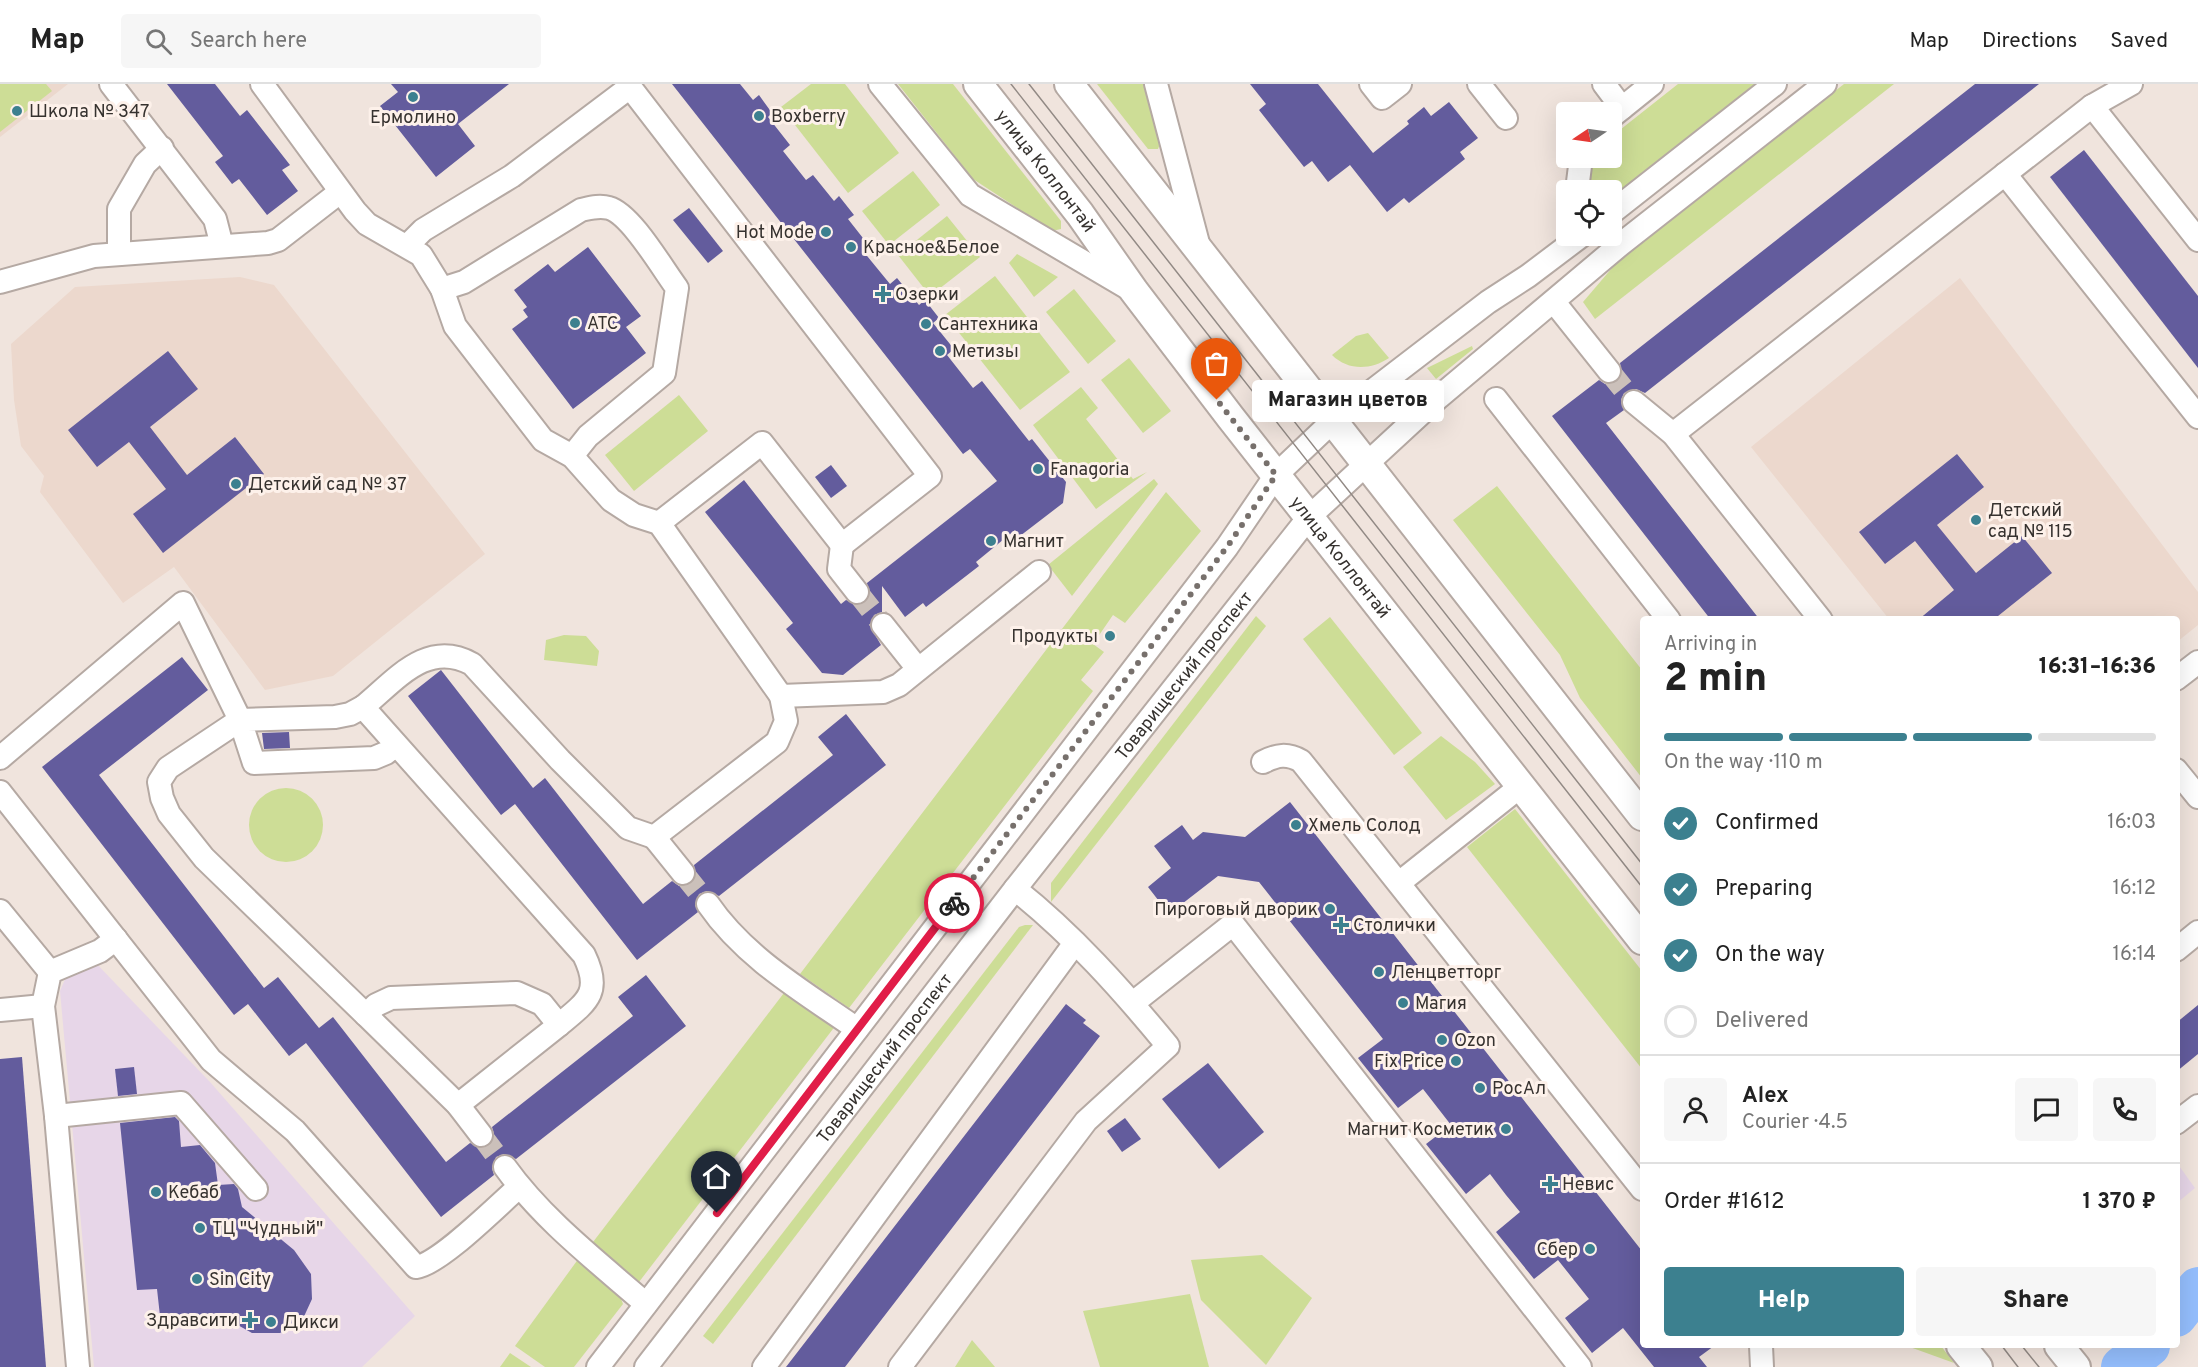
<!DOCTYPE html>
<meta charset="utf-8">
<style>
body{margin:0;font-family:Overpass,sans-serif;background:#f6f6f6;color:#222;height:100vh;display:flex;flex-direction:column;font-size:22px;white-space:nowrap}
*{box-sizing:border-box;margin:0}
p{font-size:20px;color:#767676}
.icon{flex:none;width:33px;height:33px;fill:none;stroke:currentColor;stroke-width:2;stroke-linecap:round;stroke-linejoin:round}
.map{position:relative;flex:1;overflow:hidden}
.side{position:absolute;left:1640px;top:532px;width:540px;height:732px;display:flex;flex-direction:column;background:#fff;border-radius:6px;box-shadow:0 6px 24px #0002}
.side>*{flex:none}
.needle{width:39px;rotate:257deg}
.fabs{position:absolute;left:1556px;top:18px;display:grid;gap:12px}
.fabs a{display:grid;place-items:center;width:66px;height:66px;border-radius:6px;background:#fff;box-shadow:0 6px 24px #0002;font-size:30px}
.pin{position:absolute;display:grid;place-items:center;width:51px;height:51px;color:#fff;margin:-62px -26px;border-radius:50% 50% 50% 0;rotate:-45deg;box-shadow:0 0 6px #0007}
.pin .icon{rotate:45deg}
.courier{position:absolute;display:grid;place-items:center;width:60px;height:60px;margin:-30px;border:4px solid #e11d48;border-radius:50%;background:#fff;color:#222;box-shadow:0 2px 8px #0007}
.bubble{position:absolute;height:42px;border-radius:6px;background:#fff;box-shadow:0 6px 24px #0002;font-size:20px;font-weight:800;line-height:42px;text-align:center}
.head em{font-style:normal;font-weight:800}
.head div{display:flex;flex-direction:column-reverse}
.head{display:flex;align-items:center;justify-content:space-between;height:102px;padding:0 24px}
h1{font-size:39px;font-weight:800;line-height:45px}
.bar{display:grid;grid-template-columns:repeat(4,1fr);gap:9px 6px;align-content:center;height:72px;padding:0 24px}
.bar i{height:8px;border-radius:4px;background:#e0e0e0}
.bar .current{background:#3c808f}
.bar p{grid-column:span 4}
.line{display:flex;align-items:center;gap:15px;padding:0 24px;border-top:2px solid #e0e0e0}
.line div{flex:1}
.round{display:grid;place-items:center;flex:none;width:63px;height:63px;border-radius:6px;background:#f6f6f6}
ol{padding:0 24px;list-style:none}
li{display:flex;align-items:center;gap:18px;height:66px}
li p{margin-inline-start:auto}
li .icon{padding:6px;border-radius:50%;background:#3c808f;color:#fff;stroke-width:4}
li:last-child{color:#767676}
li i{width:33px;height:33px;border:3px solid #e0e0e0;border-radius:50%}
.primary-button{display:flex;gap:12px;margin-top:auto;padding:12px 24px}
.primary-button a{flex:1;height:69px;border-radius:6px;background:#3c808f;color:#fff;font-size:24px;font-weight:800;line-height:69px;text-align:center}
.primary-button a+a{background:#f6f6f6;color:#222}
header{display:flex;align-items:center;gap:36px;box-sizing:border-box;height:84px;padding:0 30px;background:#fff;border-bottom:2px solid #e0e0e0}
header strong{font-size:28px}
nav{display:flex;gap:33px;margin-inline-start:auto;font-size:21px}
.search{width:420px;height:54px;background:#f6f6f6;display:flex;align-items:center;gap:15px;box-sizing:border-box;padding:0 21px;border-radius:6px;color:#767676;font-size:22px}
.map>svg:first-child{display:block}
</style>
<header>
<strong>Map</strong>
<div class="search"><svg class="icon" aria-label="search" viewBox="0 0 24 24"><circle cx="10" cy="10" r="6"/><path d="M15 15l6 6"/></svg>Search here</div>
<nav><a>Map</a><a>Directions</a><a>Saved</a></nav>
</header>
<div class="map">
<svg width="2198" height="1283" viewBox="0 0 2198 1283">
<rect width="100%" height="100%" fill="#f0e4dd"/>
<g fill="#e7d6e8">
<polygon points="92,875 210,998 415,1232 362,1283 94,1283 60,907 67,891"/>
<polygon points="2177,1079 2195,1104 2177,1119 2176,1080"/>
</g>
<g fill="#ecd8cd">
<polygon points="0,0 68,0 0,53"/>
<polygon points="240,193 274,201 485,470 333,592 265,606 174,483 123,519 40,408 44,392 21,362 14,316 11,260 75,203"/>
<polygon points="1960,194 2198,508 2198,541 2177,558 2176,536 1889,535 1751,363"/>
</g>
<g fill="#cddd96">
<polygon points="0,0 46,0 52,7 0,48"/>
<polygon points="811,0 845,0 899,69 848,109 781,23"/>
<polygon points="898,0 953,0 1061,137 1061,145 1052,147 973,95"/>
<polygon points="1097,0 1143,0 1160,60 1158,65 1148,65"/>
<polygon points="1678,0 1760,0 1611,117 1611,106 1589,106 1592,74 1611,74 1611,53"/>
<polygon points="1844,0 1894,0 1595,235 1583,218 1618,177"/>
<polygon points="913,87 940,121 889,161 862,127"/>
<polygon points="947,132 980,173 930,212 898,171"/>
<polygon points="1017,170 1058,193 1034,213 1009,179"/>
<polygon points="995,192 1070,288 1020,326 945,231"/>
<polygon points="1074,205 1116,257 1088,280 1046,228"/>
<path d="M1368,249L1389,274C1371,286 1348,287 1332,271L1356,252Z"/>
<polygon points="1472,262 1473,265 1436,295 1427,284"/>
<polygon points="1129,274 1171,327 1143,349 1101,296"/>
<polygon points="1081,303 1098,324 1086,335 1133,395 1147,388 1096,425 1033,341"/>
<polygon points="679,311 708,347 634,407 605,371"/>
<polygon points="1154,395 1158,400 1072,512 1048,481"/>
<polygon points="1497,402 1642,586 1642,694 1580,614 1560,571 1453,436"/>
<polygon points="1166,408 1201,447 1125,539 1113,531 1093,560 1104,568 1081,596 1093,607 849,924 800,890"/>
<polygon points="1256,532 1266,542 1051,818 1051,799"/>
<polygon points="1330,533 1422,649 1394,671 1303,555"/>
<polygon points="564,551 586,552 599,567 597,582 544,576 546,556"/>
<polygon points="1441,652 1475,678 1495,700 1446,736 1403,683"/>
<circle cx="286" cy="741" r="37"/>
<polygon points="1515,725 1642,887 1642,985 1467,763"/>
<polygon points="1025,841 1033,841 713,1260 703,1252 1019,843"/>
<polygon points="787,905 836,941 639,1198 593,1158"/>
<polygon points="1262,1171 1312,1214 1266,1281 1201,1216 1191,1176"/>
<polygon points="579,1174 618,1207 623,1220 574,1283 545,1283 515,1262"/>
<polygon points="1190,1210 1209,1283 1100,1283 1083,1227"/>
<polygon points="972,1256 995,1283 955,1283"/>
<polygon points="1907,1262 1941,1262 1954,1279"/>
<polygon points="510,1269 531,1283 500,1283"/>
</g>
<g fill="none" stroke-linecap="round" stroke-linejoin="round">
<g stroke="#94befd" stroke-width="42">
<polyline points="2176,1232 2198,1204"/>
<polyline points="2122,1283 2149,1262"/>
</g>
</g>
<g fill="#635c9d">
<polygon points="167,0 215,0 240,32 247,26 290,81 282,86 298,107 267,131 239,95 232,100 215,78 223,72"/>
<polygon points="391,0 509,0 458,40 475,62 436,93 380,22 398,8"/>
<polygon points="672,0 740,0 753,16 759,11 772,29 768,33 790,61 783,67 806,96 813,91 834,117 839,112 854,131 848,135 870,163 863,167 890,200 897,194 919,221 925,216 939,234 933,239 954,265 947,271 973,304 982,297 1029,357 1032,355 1066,398 1063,419 1020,452 1015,446 976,478 979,482 926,523 923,519 905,533 882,502 882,528 874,531 870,542 881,561 843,591 822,589 786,545 793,539 705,428 744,396 841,520 846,516 858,521 869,514 867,499 997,397 970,365 963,370"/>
<polygon points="1250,0 1318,0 1373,69 1409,40 1407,37 1424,23 1431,32 1449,18 1478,54 1460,68 1465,75 1409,119 1404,114 1387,128 1350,81 1328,98 1312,77 1304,83 1259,26 1266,20"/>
<polygon points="1975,0 2039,0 1645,309 1636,305 1624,309 1621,316 1624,326 1606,339 1760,536 1711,536 1552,332 1599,296 1605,300 1617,298 1622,291 1620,279"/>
<polygon points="2084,66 2198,212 2198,284 2050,93"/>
<polygon points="689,124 723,167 708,179 673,136"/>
<polygon points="588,163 641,232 626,243 646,269 573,325 512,245 528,233 523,226 527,223 514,206 548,180 555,188"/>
<polygon points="168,267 198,305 150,343 187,391 235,353 264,390 163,469 133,430 166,405 129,358 97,383 68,346"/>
<polygon points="1957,370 1984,403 1937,441 1976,489 2022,452 2052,489 1993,536 1918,536 1954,506 1915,457 1885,480 1859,448"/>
<polygon points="831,381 847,402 831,414 815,393"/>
<polygon points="182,573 208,606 99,691 264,904 278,893 319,944 333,933 446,1078 470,1059 482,1064 490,1061 494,1050 492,1043 633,932 618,913 646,891 686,942 516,1075 504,1070 496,1073 492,1084 494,1091 441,1133 306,959 289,972 248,920 234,931 42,683"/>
<polygon points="441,586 533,704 545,694 643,820 672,797 679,802 691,800 696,793 694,781 833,671 818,653 846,630 886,681 719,812 707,807 699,810 695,821 698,828 637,876 515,720 501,731 408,612"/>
<polygon points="289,648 290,664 264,665 262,649"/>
<polygon points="1290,718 1642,1167 1642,1262 1714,1262 1699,1273 1707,1283 1654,1283 1623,1244 1592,1269 1565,1234 1589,1215 1558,1176 1534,1195 1496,1148 1520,1128 1506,1111 1490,1090 1466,1110 1426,1060 1451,1041 1423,1005 1398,1024 1358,974 1383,955 1259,798 1218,792 1169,830 1148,803 1171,784 1154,762 1182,741 1193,756 1203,748 1245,753"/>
<polygon points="1066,920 1086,936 1083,939 1100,952 845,1283 786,1283"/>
<polygon points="2198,921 2198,970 2176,988 2176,939"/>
<polygon points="22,973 46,1283 0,1283 0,975"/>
<polygon points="1208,979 1264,1048 1219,1085 1162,1015"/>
<polygon points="134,983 137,1010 118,1012 115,985"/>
<polygon points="175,1033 179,1037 181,1063 200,1061 215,1079 218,1101 234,1100 238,1105 242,1123 294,1166 311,1190 312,1215 301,1239 280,1249 252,1249 227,1235 161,1241 157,1205 137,1206 120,1039"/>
<polygon points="1125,1034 1141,1055 1122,1068 1107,1047"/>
</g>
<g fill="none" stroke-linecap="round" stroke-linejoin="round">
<g stroke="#cbc0ba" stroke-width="22" stroke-dasharray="22 11" stroke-linecap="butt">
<polyline points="1609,287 1634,318"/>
<polyline points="857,508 883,541"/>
<polyline points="683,789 708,820"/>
<polyline points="481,1051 505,1083"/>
</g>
<defs>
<g id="minor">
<polyline points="111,0 215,135 222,162"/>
<polyline points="262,0 355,127 367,140 421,171 442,205 455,242 543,356 572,372 611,416 634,431 659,439 781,612 883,608 899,601 1039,488"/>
<polyline points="880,0 970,111 1133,207"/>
<polyline points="1156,0 1199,163"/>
<polyline points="1371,0 1382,14 1400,0"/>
<polyline points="1479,0 1506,34"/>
<polyline points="1604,0 1622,24"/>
<polyline points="2092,22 2198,156"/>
<polyline points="1611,33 1652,0"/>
<polyline points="2005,90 2198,333"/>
<polyline points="1577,106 1581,74"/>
<polyline points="1611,129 1775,0"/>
<polyline points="408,161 423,146 512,92 630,3 930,392 842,461 762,359 659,439"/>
<polyline points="119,170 119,125 145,80 162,64"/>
<polyline points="0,198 94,172 268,159 278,156 340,108"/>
<path d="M442,205L464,198L581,126C590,124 599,121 609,124C631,130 662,184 677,204L664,289L588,352L572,372"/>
<polyline points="1554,218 1609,287"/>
<polyline points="1496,315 1669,536"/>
<polyline points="1634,318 1673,350 1821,536"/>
<polyline points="1673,350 2092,22 2131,0"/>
<polyline points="842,461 839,485 857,508"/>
<polyline points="883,541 918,585"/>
<polyline points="2176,595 2198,578"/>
<polyline points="363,623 350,630 335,633 240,636 254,679 374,674 386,669 396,661"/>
<path d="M0,674L183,519L240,636L168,684L159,698L162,714L169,730L204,774L366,931L376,921L391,914L517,909L542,920L559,941C588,917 602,908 584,871L363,623C396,596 427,555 472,580L560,676L628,744L654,753L777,658L786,637L781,612"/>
<path d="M1263,678C1277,671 1287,669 1301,677L1642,1105"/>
<polyline points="2176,686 2198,713"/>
<path d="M0,708L211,976L295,1047L416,1183C440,1180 498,1121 519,1103"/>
<polyline points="654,753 683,789"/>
<polyline points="1399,799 1521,702"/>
<path d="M708,820C745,874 804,908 857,945"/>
<polyline points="0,827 50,888"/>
<polyline points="2176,866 2198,848"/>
<polyline points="1133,919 1233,840 1580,1283"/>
<polyline points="0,926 43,922"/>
<polyline points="366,931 458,1021 481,1051"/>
<polyline points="458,1021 559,941"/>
<polyline points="56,1032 181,1019 256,1105"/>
<polyline points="2176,1039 2198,1022"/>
<path d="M505,1083C543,1136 598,1178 646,1220"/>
<polyline points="1761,1262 1762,1283"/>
<polyline points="78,1283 56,1032 43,922 50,888 100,867 116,855"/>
<polyline points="598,1283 1227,463 1276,391 1333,337 1488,218 1528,192 1581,152"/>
<path id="s1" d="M646,1283L1015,805L1309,433L1439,313L1621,160L1825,0"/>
<polyline points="764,1283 1075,859"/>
<path d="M900,1283L1086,1037L1168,962C1122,906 1072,850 1015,805"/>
</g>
<g id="major">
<path id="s2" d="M978,0L1080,130L1134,207L1231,334L1642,856"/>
<polyline points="1069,0 1642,732"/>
<polyline points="1961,1262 1978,1283"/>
<polyline points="2059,1262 2076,1283"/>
</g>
</defs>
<use href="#minor" stroke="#b5a9a3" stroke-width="26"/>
<use href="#major" stroke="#b5a9a3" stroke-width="32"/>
<use href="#minor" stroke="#fff" stroke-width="22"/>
<use href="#major" stroke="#fff" stroke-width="28"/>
<g stroke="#928a85" stroke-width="1.5">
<polyline points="1011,0 1642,803"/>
<polyline points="1029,0 1642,780"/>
<polyline points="2002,1262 2018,1283"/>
<polyline points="2022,1262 2039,1283"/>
</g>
</g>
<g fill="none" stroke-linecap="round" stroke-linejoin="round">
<polyline stroke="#77706c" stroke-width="6" stroke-dasharray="0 10.8" points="954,819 1227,463 1276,391 1217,316"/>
<polyline stroke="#e11d48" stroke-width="8" points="717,1129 954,819"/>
</g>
<g fill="#3c808f" stroke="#fdf1ea" stroke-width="2">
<circle cx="413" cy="13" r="6"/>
<circle cx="17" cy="27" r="6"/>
<circle cx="759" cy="32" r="6"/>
<circle cx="826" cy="148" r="6"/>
<circle cx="851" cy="163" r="6"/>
<path d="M880 201h6v6h6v6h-6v6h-6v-6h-6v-6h6z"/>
<circle cx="575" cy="239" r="6"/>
<circle cx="926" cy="240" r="6"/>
<circle cx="940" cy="267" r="6"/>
<circle cx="1038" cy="385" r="6"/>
<circle cx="236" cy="400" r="6"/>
<circle cx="1976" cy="436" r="6"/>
<circle cx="991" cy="457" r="6"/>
<circle cx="1110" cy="552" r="6"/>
<circle cx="1296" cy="741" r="6"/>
<circle cx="1330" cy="825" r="6"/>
<path d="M1338 832h6v6h6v6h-6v6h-6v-6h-6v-6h6z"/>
<circle cx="1379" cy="888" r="6"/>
<circle cx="1403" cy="919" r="6"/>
<circle cx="1442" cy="956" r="6"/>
<circle cx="1456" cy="977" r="6"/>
<circle cx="1480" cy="1004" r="6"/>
<circle cx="1506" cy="1045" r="6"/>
<path d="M1547 1091h6v6h6v6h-6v6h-6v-6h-6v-6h6z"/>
<circle cx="156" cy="1108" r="6"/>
<circle cx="200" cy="1144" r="6"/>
<circle cx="1590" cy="1165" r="6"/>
<circle cx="197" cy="1195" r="6"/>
<path d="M247 1227h6v6h6v6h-6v6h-6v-6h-6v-6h6z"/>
<circle cx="271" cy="1238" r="6"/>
</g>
<g text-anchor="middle" stroke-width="6" stroke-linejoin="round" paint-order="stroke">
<g font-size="18" fill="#36322f" stroke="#fdf1ea" text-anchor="start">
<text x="29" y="33">Школа № 347</text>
<text x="771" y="38">Boxberry</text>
<text x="413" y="39" text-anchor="middle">Ермолино</text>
<text x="814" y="154" text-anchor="end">Hot Mode</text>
<text x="863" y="169">Красное&amp;Белое</text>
<text x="895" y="216">Озерки</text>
<text x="587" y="245">АТС</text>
<text x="938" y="246">Сантехника</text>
<text x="952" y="273">Метизы</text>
<text x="1050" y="391">Fanagoria</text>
<text x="248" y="406">Детский сад № 37</text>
<text x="1988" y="432">Детский<tspan x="1988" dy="21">сад № 115</tspan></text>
<text x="1003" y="463">Магнит</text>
<text x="1098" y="558" text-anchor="end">Продукты</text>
<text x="1308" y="747">Хмель Солод</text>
<text x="1318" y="831" text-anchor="end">Пироговый дворик</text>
<text x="1353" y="847">Столички</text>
<text x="1391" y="894">Ленцветторг</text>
<text x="1415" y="925">Магия</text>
<text x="1454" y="962">Ozon</text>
<text x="1444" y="983" text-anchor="end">Fix Price</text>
<text x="1492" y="1010">РосАл</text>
<text x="1494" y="1051" text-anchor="end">Магнит Косметик</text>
<text x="1562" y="1106">Невис</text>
<text x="168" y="1114">Кебаб</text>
<text x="212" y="1150">ТЦ "Чудный"</text>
<text x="1578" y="1171" text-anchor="end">Сбер</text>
<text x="209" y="1201">Sin City</text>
<text x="238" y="1242" text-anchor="end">Здравсити</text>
<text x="283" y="1244">Дикси</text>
</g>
<g font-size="18" fill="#36322f" stroke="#fdf1ea">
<text dy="6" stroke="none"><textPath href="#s2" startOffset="110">улица Коллонтай</textPath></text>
<text dy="6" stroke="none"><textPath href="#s2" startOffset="596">улица Коллонтай</textPath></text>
<text dy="6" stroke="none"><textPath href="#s1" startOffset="876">Товарищеский проспект</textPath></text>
<text dy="6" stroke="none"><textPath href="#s1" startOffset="390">Товарищеский проспект</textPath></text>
</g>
</g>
</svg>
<div class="fabs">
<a><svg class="needle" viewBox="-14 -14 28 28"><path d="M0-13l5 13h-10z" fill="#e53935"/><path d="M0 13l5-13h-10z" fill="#767676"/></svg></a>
<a><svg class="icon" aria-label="locate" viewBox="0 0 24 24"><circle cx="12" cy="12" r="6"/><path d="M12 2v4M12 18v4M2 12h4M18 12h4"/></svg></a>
</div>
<div class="pin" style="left:1217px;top:316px;background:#ea580c"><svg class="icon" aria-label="bag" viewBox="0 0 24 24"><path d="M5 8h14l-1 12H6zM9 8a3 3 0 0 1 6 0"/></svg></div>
<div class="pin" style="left:717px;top:1129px;background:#1f2937"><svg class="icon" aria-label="home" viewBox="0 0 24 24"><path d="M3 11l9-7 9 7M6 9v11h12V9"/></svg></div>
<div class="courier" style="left:954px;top:819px"><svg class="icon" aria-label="bike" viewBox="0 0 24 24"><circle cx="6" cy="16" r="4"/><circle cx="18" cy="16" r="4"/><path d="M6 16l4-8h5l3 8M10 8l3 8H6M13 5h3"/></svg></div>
<div class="bubble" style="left:1252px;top:296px;width:192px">Магазин цветов</div>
<section class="side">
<div class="head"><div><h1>2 min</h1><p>Arriving in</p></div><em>16:31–16:36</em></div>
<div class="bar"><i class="current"></i><i class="current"></i><i class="current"></i><i></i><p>On the way · 110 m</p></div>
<ol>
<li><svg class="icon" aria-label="check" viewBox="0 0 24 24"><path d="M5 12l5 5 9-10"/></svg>Confirmed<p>16:03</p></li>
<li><svg class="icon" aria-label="check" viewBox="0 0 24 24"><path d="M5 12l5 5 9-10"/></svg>Preparing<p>16:12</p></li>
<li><svg class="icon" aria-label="check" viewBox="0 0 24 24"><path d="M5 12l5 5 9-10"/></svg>On the way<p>16:14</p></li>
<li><i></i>Delivered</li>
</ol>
<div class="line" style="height:108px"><a class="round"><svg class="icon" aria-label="person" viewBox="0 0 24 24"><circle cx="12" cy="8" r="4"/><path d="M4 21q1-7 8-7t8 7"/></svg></a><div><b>Alex</b><p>Courier · 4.5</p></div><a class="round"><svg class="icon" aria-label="chat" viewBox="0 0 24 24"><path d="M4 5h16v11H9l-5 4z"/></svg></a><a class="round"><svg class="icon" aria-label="phone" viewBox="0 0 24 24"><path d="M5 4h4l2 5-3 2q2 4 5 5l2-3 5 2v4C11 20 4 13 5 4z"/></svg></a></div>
<div class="line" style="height:78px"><div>Order #1612</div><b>1 370 ₽</b></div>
<div class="primary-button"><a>Help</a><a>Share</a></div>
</section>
</div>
